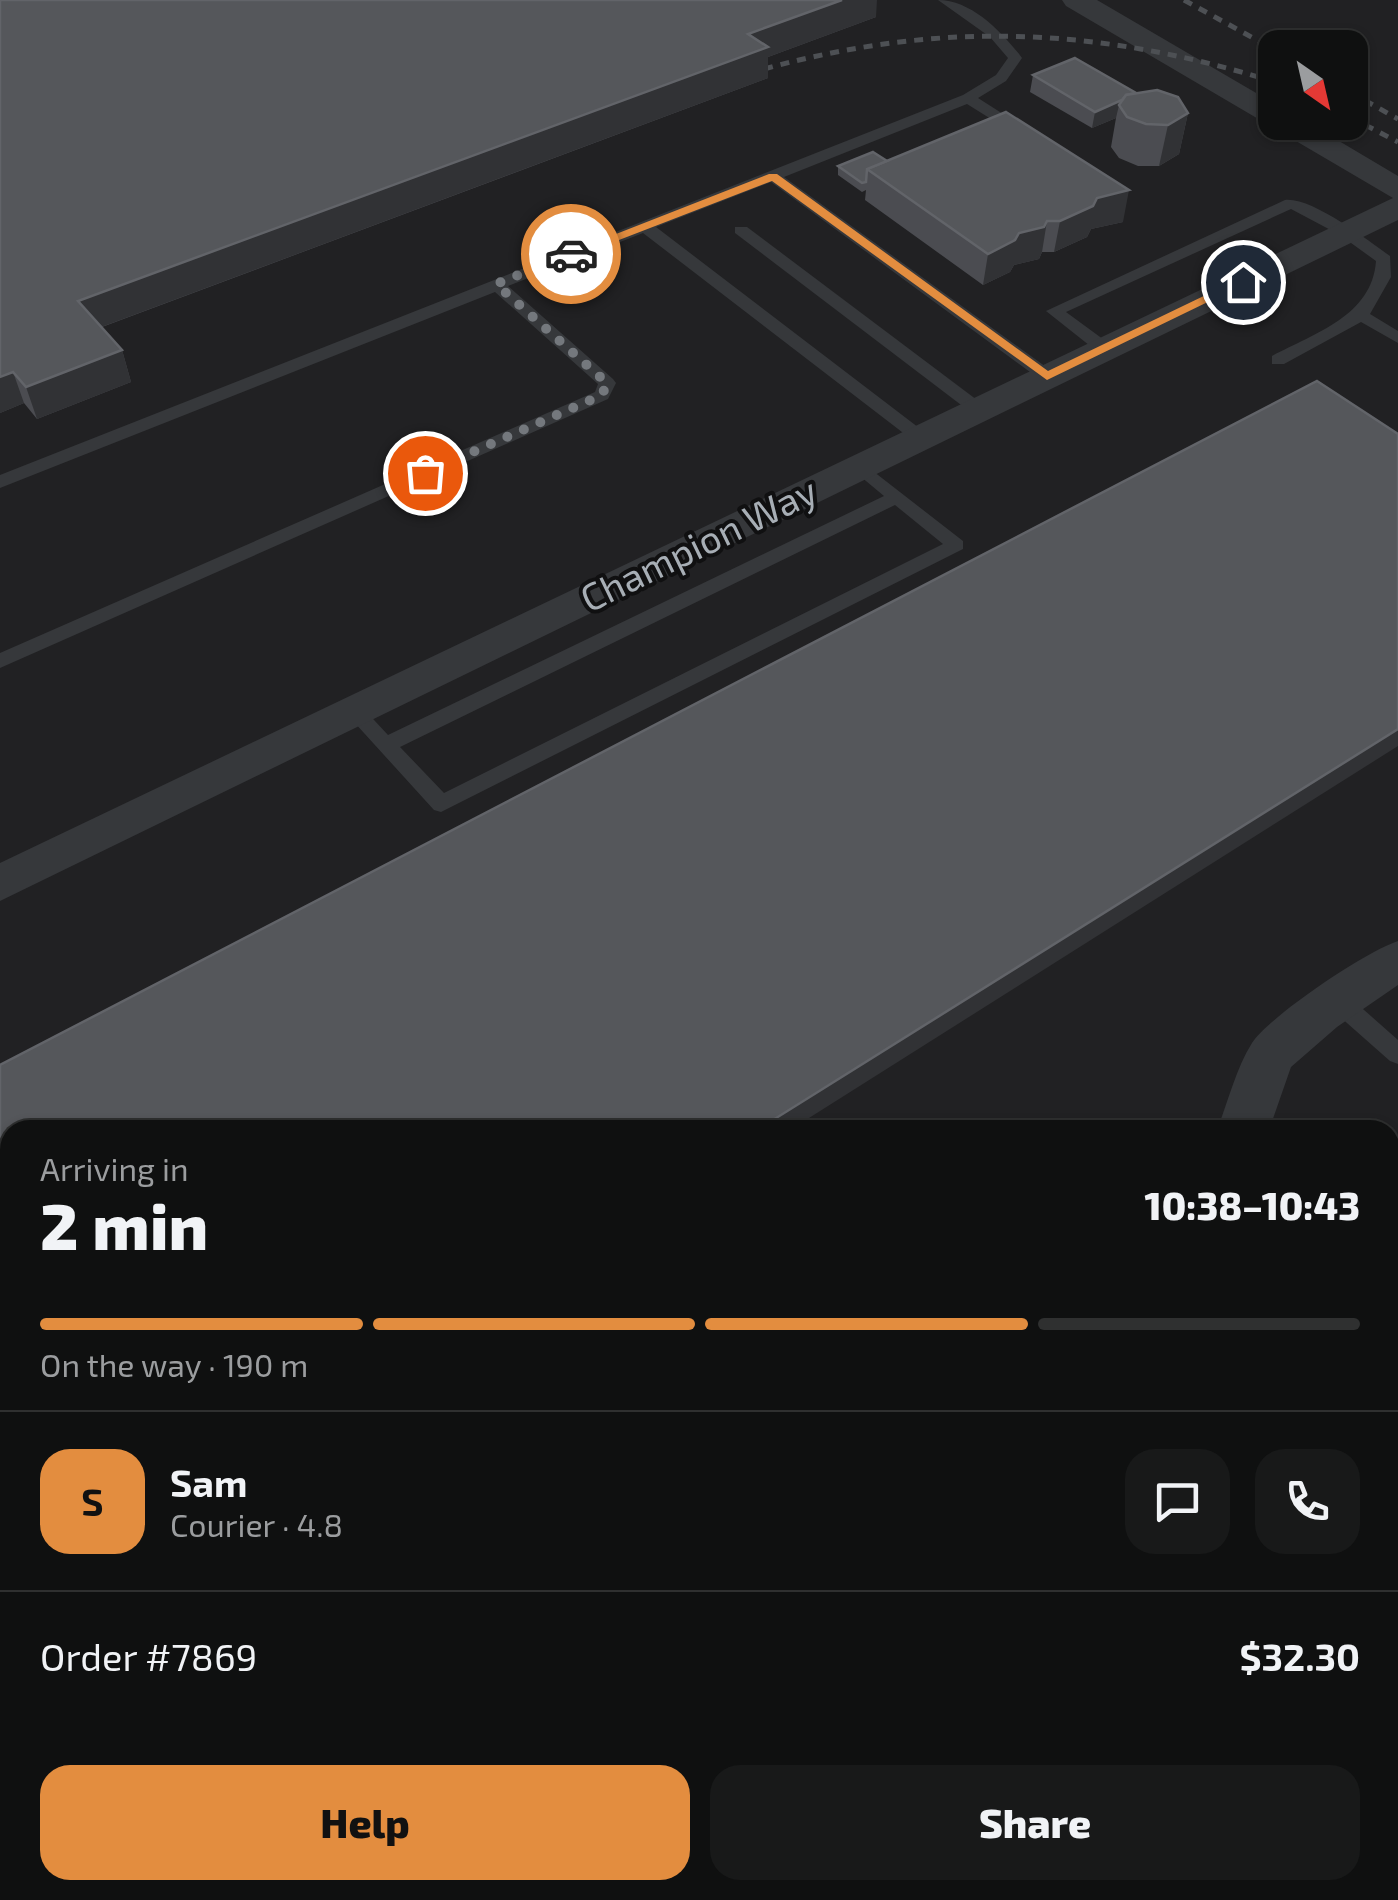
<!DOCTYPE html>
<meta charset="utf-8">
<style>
body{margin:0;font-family:"Exo 2",sans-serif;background:#181919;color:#f1f3f6;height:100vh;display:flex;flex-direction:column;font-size:38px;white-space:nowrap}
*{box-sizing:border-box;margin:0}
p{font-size:32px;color:#9b9d9f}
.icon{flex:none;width:55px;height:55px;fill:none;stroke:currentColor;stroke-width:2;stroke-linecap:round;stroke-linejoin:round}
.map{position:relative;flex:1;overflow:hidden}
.sheet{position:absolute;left:0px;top:1120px;width:1400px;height:780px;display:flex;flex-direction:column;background:#0f1010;border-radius:30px 30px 0 0;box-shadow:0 2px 8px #0004,0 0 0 2px #2f3030}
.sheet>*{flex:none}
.needle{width:65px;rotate:146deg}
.controls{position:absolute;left:1258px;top:30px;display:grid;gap:20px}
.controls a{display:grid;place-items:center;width:110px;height:110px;border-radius:20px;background:#0f1010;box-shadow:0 2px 8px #0004,0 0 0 2px #2f3030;font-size:50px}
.pin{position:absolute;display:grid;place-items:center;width:85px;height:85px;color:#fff;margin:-42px;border:5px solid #fff;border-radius:50%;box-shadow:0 2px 10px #0007}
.courier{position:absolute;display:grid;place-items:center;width:100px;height:100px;margin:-50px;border:8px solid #e38d3f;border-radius:50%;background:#fff;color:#222;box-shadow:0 2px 12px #0007}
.overview em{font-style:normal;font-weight:800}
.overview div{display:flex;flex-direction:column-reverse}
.overview{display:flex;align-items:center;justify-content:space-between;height:170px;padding:0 40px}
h1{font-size:65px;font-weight:800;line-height:75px}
.bar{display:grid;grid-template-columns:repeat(4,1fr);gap:15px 10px;align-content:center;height:120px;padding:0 40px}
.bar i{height:12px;border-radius:8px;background:#2f3030}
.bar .current{background:#e38d3f}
.bar p{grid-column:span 4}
.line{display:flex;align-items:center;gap:25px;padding:0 40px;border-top:2px solid #2f3030}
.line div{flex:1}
.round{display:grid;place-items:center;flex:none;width:105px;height:105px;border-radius:30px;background:#181919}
.button{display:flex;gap:20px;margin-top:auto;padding:20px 40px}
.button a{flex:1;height:115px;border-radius:30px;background:#e38d3f;color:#111;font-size:40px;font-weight:800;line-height:115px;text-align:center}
.button a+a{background:#181919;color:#f1f3f6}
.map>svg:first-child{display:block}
</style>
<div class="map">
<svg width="1398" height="1900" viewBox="0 0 1398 1900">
<rect width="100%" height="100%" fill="#141516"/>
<path fill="#212123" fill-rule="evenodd" d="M0,0H1398V1900H0ZM1275,48H1350V122H1275ZM10,1130H1390V1890H10Z"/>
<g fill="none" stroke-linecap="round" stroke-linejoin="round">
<g fill="#36383b" fill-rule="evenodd">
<path d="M938,0C972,0 1003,33 1022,58L1006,81L978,98L1025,128V134H1015L967,104L784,177L1053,372V380H1041L771,182L656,227L927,434V442H915L643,233L508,286L613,379L616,383L608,399L0,668V653L595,392L598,384L495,292L0,488V475L963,95L996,75L1008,58L990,37Z"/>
<path d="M1285,200C1312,197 1367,240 1390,256L1391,277L1370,314L1398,331V343L1361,322L1284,364H1272V356C1315,333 1372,316 1376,261L1340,235L1291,209L1066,312L1111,345V353H1099L1046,311Z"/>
<polygon points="735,227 747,227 985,406 985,414 973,414 735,233"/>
<path d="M860,461L963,541V549L441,812L434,810L344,711L347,706H361L388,735L884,496L854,471L851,467ZM895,505L943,544L444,793L400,747Z"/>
<polygon points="1338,992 1346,994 1398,1040 1398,1064 1390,1061 1330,1008 1327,1001 1330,994"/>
<polygon points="1390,1437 1398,1440 1398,1471 1390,1468"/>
<polygon points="523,1890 560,1890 555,1900 518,1900"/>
</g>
<g fill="#36383b" fill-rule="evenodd">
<polygon points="1062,0 1097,0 1275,104 1275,122 1307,122 1398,176 1398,220 0,901 0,863 1393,198 1066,6"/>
<path d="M1398,941V985L1337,1027L1291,1067L1269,1130H1217C1228,1102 1236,1068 1252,1043C1271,1015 1365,952 1398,941Z"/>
<polygon points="153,1890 233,1890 229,1900 149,1900"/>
</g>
<g stroke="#4d5054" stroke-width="5" stroke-dasharray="9 8" stroke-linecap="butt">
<polyline points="1184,0 1275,50"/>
<path d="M764,69C943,20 1098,27 1275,82"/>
<polyline points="1350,92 1398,119"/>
<polyline points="1350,117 1398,142"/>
</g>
</g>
<g fill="#4b4c51">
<polygon points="0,0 876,17 768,57 768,78 102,327 122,350 131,382 37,419 24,403 0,413"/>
<polygon points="1033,75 1136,93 1188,113 1179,154 1159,166 1138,166 1119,158 1111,147 1116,118 1092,128 1030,92"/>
<polygon points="887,161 1123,222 1091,229 1087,237 1054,252 1042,252 1039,259 1014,265 1010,272 983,285 865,200 866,190 862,192 838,175 838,166"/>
<polygon points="0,1065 10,1130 10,1843 0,1842"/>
</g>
<g fill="#313235">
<polygon points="842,0 877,0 876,17 768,57 768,78 88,332 78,301 748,34"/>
<polygon points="1137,94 1119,105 1116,118 1092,128 1095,112"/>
<polygon points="1188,113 1179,154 1159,166 1168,125"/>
<polygon points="1129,190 1123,222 1091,229 1087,237 1054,252 1060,221 1097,198"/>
<polygon points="1047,221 1042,252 1039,259 1014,265 1010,272 983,285 988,254 1019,233"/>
<polygon points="122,350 131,382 37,419 26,387"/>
<polygon points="13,372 24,403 0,413 0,377"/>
<polygon points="1398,729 1398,746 790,1130 757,1130"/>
</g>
<g fill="#55575b" stroke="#626469" stroke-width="2.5">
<polygon points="0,0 842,0 748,34 768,47 78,301 122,350 26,387 13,372 0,377"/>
<polygon points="1075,58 1136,93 1126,95 1122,100 1095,112 1033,75"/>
<polygon points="1157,90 1178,97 1188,113 1168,125 1146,124 1127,117 1119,105 1126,95"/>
<polygon points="1006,112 1129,190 1097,198 1093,206 1060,221 1047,221 1044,227 1019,233 1015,240 988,254 867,169"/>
<polygon points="873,152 887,161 867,169 866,182 862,183 838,166"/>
<polygon points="1317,381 1398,434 1398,729 757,1130 10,1130 10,1833 0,1832 0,1065"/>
<polygon points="830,1890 1095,1890 1103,1900 818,1900"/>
</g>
<polygon fill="#e38d3f" points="769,174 777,174 1048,371 1239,279 1249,282 1047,380 772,181 575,257 565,254"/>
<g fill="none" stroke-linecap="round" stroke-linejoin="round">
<polyline stroke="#74787d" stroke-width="10" stroke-dasharray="0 18" points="425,473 602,395 607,383 496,284 571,254"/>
</g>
<g text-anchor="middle" stroke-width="8" stroke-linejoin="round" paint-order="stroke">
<g font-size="38" fill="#a7aeb5" stroke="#101011">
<text transform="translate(699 545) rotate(-26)" y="13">Champion Way</text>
</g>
</g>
</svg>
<div class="controls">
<a><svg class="needle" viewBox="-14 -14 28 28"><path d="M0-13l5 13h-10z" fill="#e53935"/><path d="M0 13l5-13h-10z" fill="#9b9d9f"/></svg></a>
</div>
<div class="pin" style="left:425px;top:473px;background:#ea580c"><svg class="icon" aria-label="bag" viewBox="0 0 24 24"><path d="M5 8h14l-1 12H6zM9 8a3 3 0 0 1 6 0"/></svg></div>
<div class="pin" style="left:1243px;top:282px;background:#1f2937"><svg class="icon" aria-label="home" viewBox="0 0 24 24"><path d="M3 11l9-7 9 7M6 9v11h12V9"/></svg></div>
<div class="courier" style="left:571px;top:254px"><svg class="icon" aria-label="car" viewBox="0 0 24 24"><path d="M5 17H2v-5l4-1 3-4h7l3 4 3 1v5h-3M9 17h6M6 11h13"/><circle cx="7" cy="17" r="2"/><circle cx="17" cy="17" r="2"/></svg></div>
<section class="sheet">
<div class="overview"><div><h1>2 min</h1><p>Arriving in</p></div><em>10:38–10:43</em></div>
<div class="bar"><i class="current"></i><i class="current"></i><i class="current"></i><i></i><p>On the way · 190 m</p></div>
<div class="line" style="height:180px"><b class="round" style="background:#e38d3f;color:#111">S</b><div><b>Sam</b><p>Courier · 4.8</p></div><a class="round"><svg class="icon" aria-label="chat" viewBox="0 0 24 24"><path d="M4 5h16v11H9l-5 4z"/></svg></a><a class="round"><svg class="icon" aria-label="phone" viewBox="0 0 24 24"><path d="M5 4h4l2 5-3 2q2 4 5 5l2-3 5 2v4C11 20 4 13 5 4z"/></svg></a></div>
<div class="line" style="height:130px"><div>Order #7869</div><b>$32.30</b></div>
<div class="button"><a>Help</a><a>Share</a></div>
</section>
</div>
